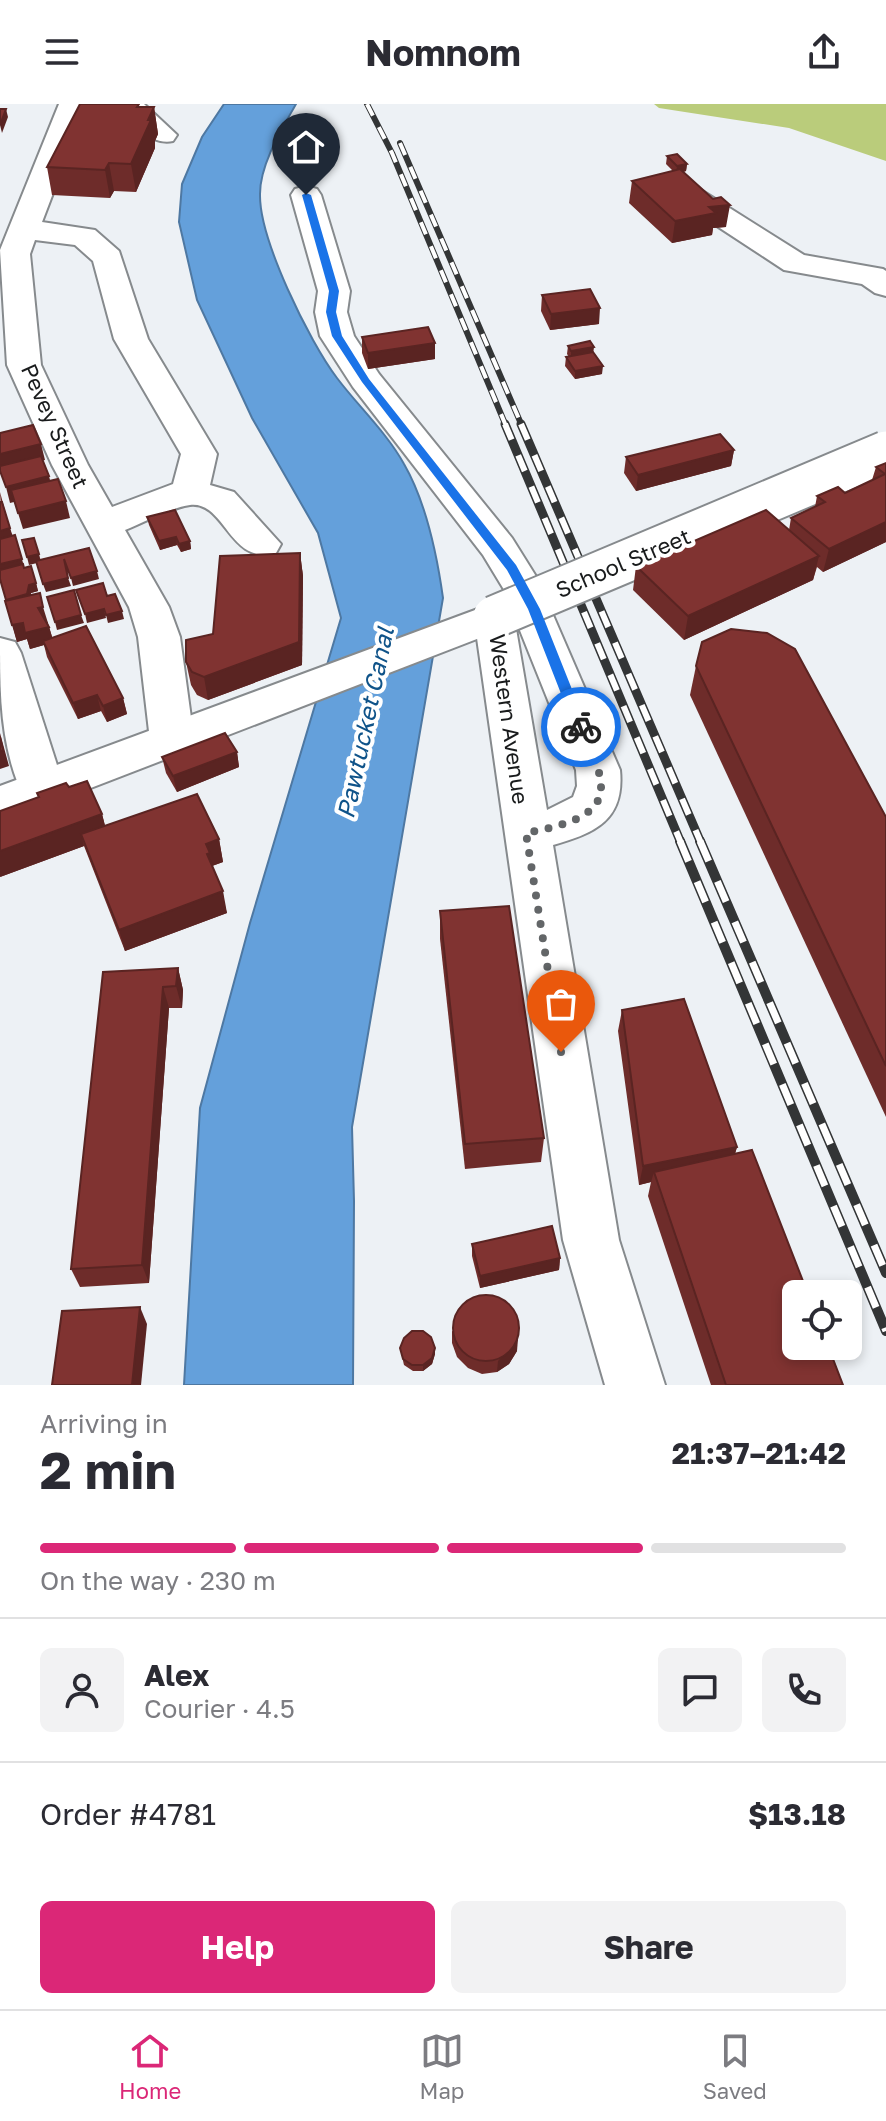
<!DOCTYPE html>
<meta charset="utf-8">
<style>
body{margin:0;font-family:"Golos Text",sans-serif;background:#f2f2f3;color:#2b2b33;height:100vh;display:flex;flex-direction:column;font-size:30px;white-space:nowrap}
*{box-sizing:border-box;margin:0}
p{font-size:26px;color:#7c7c81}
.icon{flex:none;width:44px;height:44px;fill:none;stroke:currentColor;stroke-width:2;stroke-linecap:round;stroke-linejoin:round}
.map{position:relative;height:1281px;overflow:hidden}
.drawer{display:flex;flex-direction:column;background:#fff;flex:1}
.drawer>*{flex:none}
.fabs{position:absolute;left:782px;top:1176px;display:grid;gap:16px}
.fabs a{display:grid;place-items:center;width:80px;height:80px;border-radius:12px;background:#fff;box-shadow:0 4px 12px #0003;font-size:40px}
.pin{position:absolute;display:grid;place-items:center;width:68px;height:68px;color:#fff;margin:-82px -34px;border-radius:50% 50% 50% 0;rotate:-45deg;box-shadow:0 0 8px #0007}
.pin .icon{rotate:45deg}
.courier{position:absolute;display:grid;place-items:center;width:80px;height:80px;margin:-40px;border:6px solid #1a73e8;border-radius:50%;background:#fff;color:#222;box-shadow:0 2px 10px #0007}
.overview em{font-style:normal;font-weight:700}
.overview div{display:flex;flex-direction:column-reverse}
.overview{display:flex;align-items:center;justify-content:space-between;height:136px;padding:0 40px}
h1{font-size:52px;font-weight:700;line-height:60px}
.bar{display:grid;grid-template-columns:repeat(4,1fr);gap:12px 8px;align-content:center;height:96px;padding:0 40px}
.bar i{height:10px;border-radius:6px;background:#e1e1e2}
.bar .on{background:#db2777}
.bar p{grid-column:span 4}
.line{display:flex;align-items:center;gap:20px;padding:0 40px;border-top:2px solid #e1e1e2}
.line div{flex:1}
.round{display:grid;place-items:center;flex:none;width:84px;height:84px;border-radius:12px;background:#f2f2f3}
.action{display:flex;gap:16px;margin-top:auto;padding:16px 40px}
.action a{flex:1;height:92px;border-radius:12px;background:#db2777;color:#fff;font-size:32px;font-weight:700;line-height:92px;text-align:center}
.action a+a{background:#f2f2f3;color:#2b2b33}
header{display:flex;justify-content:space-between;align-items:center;height:104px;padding:0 40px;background:#fff;font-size:36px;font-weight:700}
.tab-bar{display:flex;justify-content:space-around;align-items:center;height:112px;border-top:2px solid #e1e1e2;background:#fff;font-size:22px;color:#7c7c81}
.tab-bar a{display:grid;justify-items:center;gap:4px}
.tab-bar .on{color:#db2777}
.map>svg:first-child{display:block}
</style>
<header><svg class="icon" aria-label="menu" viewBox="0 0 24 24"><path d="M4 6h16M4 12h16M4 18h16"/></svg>Nomnom<svg class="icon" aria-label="share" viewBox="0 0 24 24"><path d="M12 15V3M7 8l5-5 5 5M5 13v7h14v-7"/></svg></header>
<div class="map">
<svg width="886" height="1281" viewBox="0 0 886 1281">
<rect width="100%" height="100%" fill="#edf1f5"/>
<polygon fill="#bacc7b" points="654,0 886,0 886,57 789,24 659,4"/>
<path fill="#64a0db" stroke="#4e78a2" stroke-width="2" d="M224,0H296C282,25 260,60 260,90C259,135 309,237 337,274C358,302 387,329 404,360C426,398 437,451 443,494L352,1023L354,1097L353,1281H184L200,1004L250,819L341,514L318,429L252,314L197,196L179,118L182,80L202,33Z"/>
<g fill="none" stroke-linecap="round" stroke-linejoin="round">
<defs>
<g id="minor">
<path d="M59,0H87L42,118L95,126L119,147L148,235L217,350L210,381L234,388L281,440L276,449C229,462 226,397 190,401C172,403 143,419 125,426L169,503L180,533L194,636L188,648L172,653L156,648L150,636L138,533L129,503L52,361L7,261L0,146ZM35,136L75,141L93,157L114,235L181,350L173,380L112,403L88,361L41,261L30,150Z"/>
<path d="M113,0H144L177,31L173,37C151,42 126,18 113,0Z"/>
<polygon points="675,73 685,76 804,151 883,165 886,167 886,192 875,189 862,180 784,166 665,88 660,82 665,76"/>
<path d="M306,82L317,85L321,91L350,187L347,208L354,232L379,270L512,434L537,474L620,666C625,716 595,729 553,741L619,1136L665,1281H605L563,1136L474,513L480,503L494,499L508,503L514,513L547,706L573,693L577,682L576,666L503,484L483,451L353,283L320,232L315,208L318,187L291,91L295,85Z"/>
<path d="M0,534L15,538L21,549L65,686L58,698L42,704L26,698C0,646 0,592 0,534Z"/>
</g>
<polygon id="major" points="494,499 508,503 514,513 508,523 0,719 0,682"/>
</defs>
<use href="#minor" stroke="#868a8d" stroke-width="4"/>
<use href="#major" stroke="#868a8d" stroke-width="4"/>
<use href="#minor" fill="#fff" fill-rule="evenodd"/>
<use href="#major" fill="#fff" fill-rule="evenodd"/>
<defs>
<g id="rail-far2">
<polyline points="367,0 392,49 506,322"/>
<polyline points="400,39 522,322"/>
</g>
<g id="rail-far1">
<polyline points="505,320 681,739"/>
<polyline points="521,320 701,739"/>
</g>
<g id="rail">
<polyline points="680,737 886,1227"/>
<polyline points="700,737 886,1169"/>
</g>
</defs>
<use href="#rail-far2" stroke="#333536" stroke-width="6"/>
<use href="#rail-far1" stroke="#333536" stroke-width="9"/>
<use href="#rail" stroke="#333536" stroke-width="10"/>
<use href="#rail-far2" stroke="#fff" stroke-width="4" stroke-dasharray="13" stroke-linecap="butt"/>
<use href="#rail-far1" stroke="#fff" stroke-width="6" stroke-dasharray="17" stroke-linecap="butt"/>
<use href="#rail" stroke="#fff" stroke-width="7" stroke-dasharray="22" stroke-linecap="butt"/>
<defs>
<polyline id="major-bridge" points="494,513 886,348"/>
</defs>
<use href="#major-bridge" stroke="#868a8d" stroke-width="45" stroke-linecap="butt"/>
<use href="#major-bridge" stroke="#fff" stroke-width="41"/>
</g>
<g fill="#6e2c2a">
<polygon points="142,3 154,3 158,30 155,37 155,44 136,88 114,87 110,94 52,91 47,63"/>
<polygon points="667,52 687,60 686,67 683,68 726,123 713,124 712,131 672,139 629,99 632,77 673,67 666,60"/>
<polygon points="542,191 599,220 550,226 541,207"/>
<polygon points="362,233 435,239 435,255 368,265 362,249"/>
<polygon points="568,242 593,248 602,270 575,275 565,262 566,253 569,253 567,250"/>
<polygon points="734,346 731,362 636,387 624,369 626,353"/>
<polygon points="886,359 886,438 823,468 817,463 813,476 684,536 633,486 636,462 789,426 791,414 815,403 817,392 845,389 872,376 876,363"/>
<polygon points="0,388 12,432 24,463 36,479 38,487 31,489 31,491 48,519 52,533 123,594 127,610 107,618 101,607 78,615 47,553 44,541 30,545 27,535 17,538 6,496"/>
<polygon points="147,413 190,437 191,445 181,448 177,441 160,446 149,421"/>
<polygon points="300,449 303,472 302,561 208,596 197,591 191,581 186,558 213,530"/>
<polygon points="696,562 886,713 886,1013 690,591"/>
<polygon points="237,648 239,663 177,688 166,669 162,653"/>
<polygon points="69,683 102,710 105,722 219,735 223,758 212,762 227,809 125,847 84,742 0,773"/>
<polygon points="440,807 544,1034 541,1058 465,1065 440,835"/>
<polygon points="178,864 183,886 182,904 169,904 149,1179 80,1183 71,1165 103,868"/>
<polygon points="622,906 737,1043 735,1050 843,1281 711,1281 648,1092 651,1078 639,1081 618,927"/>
<polygon points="472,1140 560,1154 559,1166 480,1184 472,1152"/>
<polygon points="452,1227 517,1247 509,1260 497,1268 482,1270 468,1264 457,1253 452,1239"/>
<polygon points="400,1244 435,1244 435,1250 432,1260 423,1267 413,1267 404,1261"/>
</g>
<g fill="#5a2422">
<polygon points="154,3 158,30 155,37 155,44 136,88 131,60"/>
<polygon points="6,5 8,13 2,29 0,21"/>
<polygon points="109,59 114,87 110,94 105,66"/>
<polygon points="687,60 686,67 676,70 677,62"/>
<polygon points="730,101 726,123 713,124 712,131 672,139 675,117 709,103"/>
<polygon points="600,204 599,220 550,226 551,210"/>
<polygon points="435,239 435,255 368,265 368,249"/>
<polygon points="594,243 593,251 571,255 571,247"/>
<polygon points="603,262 602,270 575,275 575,267"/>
<polygon points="41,340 45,356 0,368 0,350"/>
<polygon points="734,346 731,362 636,387 638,371"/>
<polygon points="49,372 53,388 10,399 6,383"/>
<polygon points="66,397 70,414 23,425 18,409"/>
<polygon points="886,418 886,438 823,468 829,445"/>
<polygon points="10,424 13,433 0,436 0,427"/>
<polygon points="176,433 177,441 160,446 159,437"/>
<polygon points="190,437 191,445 181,448 179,440"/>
<polygon points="300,449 303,472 302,561 208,596 204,573"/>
<polygon points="39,450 41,458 29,461 27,453"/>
<polygon points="819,452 813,476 684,536 688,512"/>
<polygon points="22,455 24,463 0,469 0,460"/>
<polygon points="97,467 99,475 73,482 71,474"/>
<polygon points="68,474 71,482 46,488 43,480"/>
<polygon points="36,479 38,487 31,489 29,499 8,504 29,481"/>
<polygon points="43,503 48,519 43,521 38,504"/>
<polygon points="104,505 106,514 87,519 85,510"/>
<polygon points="122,507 124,515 108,519 106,511"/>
<polygon points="81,511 84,519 57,526 55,518"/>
<polygon points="23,519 49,523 54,539 43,537 44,541 30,545 27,535 17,538 12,521"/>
<polygon points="97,591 101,607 78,615 73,599"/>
<polygon points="123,594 127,610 107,618 103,602"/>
<polygon points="0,629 9,662 0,665"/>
<polygon points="237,648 239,663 177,688 173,672"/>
<polygon points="102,710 108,733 81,730 84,742 0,773 0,747"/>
<polygon points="219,735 223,758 212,762 207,750 206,740"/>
<polygon points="223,787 227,809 125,847 119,826"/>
<polygon points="178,864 183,886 182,904 176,882"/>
<polygon points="163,883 169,904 149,1179 142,1161"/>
<polygon points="737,1043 731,1062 654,1068 651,1078 639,1081 643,1062"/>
<polygon points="560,1154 559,1166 480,1184 480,1172"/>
<polygon points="140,1203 147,1220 141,1281 132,1281"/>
<polygon points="518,1235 517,1247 509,1260 497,1268 498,1257"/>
<polygon points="435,1244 435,1250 432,1260 423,1267 423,1261"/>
</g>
<g fill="#803331" stroke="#5a2422" stroke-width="2">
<polygon points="80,0 139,0 137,3 154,3 148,16 151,16 131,60 109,59 105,66 47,63"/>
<polygon points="0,5 6,5 0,21"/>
<polygon points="677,50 687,60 677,62 667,52"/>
<polygon points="680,65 713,95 721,93 730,101 709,103 716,109 675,117 632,77"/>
<polygon points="590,185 600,204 551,210 542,191"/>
<polygon points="428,223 435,239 368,249 362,233"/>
<polygon points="590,237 594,243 571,247 568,242"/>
<polygon points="593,248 603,262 575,267 566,253"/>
<polygon points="33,321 41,340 0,350 0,329"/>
<polygon points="720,330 734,346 638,371 626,353"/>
<polygon points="41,352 49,372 6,383 0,367 0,362"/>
<polygon points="886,359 886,418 829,445 791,414 825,398 817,392 838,383 845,389 885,370 876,363"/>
<polygon points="58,375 66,397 18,409 11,386"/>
<polygon points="0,398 2,398 10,424 0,427"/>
<polygon points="175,406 190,437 179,440 176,433 159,437 147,413"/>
<polygon points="766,406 819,452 688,512 636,462"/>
<polygon points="15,431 22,455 0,460 0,435"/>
<polygon points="34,434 39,450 27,453 22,436"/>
<polygon points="89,444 97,467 71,474 64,455 68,474 43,480 36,457"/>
<polygon points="300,449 299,538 204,573 192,568 186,558 186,536 213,530 220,452"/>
<polygon points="23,460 24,464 31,462 36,479 29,481 27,490 6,496 0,475 0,466"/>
<polygon points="103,479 107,492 115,490 122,507 106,511 104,505 85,510 76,486"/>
<polygon points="74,486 81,511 55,518 47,493"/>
<polygon points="40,489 43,503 38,504 49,523 25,529 23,519 12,521 5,497"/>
<polygon points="86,522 123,594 103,602 97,591 73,599 43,537"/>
<polygon points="731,525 767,529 795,545 886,713 886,962 696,562 702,538"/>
<polygon points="225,629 237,648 173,672 162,653"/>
<polygon points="0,633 3,646 0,647"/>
<polygon points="87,677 102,710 0,747 0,707 39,693 37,689 66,679 69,683"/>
<polygon points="197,690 219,735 206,740 210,749 207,750 223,787 119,826 81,730"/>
<polygon points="509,802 544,1034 465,1040 440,807"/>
<polygon points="178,864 176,882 163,883 142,1161 71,1165 103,868"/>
<polygon points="684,895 737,1043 643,1062 622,906"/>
<polygon points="752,1046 808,1190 796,1190 796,1242 828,1242 843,1281 726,1281 654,1068"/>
<polygon points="552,1122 560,1154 480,1172 472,1140"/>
<circle cx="486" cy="1224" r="33"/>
<polygon points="140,1203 132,1281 52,1281 62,1207"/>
<polygon points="412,1227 423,1227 431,1233 435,1244 432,1254 423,1261 412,1261 403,1255 400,1244 404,1234"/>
</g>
<polygon fill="#1a73e8" points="306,89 311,91 339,187 336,208 342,232 369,275 516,461 540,505 587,623 585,627 581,628 574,623 528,505 507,466 362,278 332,232 326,208 329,187 302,91"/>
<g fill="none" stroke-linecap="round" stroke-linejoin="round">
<path stroke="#636668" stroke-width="8" stroke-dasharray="0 14.4" d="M561,948L526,729C550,724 602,716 601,683C601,664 588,641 581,623"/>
</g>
<g text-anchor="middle" stroke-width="8" stroke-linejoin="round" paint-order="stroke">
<g font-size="22" fill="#191b1c" stroke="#fff">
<text transform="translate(55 322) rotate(66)" y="8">Pevey Street</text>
<text transform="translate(623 459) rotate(-23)" y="8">School Street</text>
<text transform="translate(509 615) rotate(82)" y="8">Western Avenue</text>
</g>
<g font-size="24" font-style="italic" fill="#0f5389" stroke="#fff">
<text transform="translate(366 619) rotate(-78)" y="8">Pawtucket Canal</text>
</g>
</g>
</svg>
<div class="fabs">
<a><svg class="icon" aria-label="locate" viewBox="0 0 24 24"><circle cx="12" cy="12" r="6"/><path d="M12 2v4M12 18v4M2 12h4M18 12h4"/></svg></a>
</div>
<div class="pin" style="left:561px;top:948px;background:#ea580c"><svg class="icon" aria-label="bag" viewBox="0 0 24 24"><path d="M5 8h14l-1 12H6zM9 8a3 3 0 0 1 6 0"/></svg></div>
<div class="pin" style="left:306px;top:91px;background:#1f2937"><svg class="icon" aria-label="home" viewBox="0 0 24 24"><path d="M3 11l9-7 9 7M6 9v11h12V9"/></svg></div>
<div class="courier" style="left:581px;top:623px"><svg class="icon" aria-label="bike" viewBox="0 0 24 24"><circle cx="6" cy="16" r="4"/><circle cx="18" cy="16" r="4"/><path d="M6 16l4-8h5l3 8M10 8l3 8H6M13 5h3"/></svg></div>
</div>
<section class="drawer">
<div class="overview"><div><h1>2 min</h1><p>Arriving in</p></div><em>21:37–21:42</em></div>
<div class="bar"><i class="on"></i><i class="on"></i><i class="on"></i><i></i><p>On the way · 230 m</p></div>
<div class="line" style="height:144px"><a class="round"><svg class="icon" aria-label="person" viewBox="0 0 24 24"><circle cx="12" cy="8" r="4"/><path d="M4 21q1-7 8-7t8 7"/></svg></a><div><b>Alex</b><p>Courier · 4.5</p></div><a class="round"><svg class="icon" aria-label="chat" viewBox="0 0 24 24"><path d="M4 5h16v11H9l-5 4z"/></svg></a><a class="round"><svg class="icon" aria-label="phone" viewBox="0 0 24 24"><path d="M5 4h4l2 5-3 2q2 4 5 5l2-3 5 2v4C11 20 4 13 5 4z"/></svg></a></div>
<div class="line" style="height:104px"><div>Order #4781</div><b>$13.18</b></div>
<div class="action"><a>Help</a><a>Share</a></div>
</section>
<nav class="tab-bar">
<a class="on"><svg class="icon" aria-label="home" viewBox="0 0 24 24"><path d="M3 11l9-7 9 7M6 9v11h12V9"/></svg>Home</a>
<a><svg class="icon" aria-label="map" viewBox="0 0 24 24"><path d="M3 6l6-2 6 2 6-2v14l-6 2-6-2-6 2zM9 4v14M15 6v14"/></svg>Map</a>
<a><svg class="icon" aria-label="saved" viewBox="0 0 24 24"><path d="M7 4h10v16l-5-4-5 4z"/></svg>Saved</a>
</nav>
